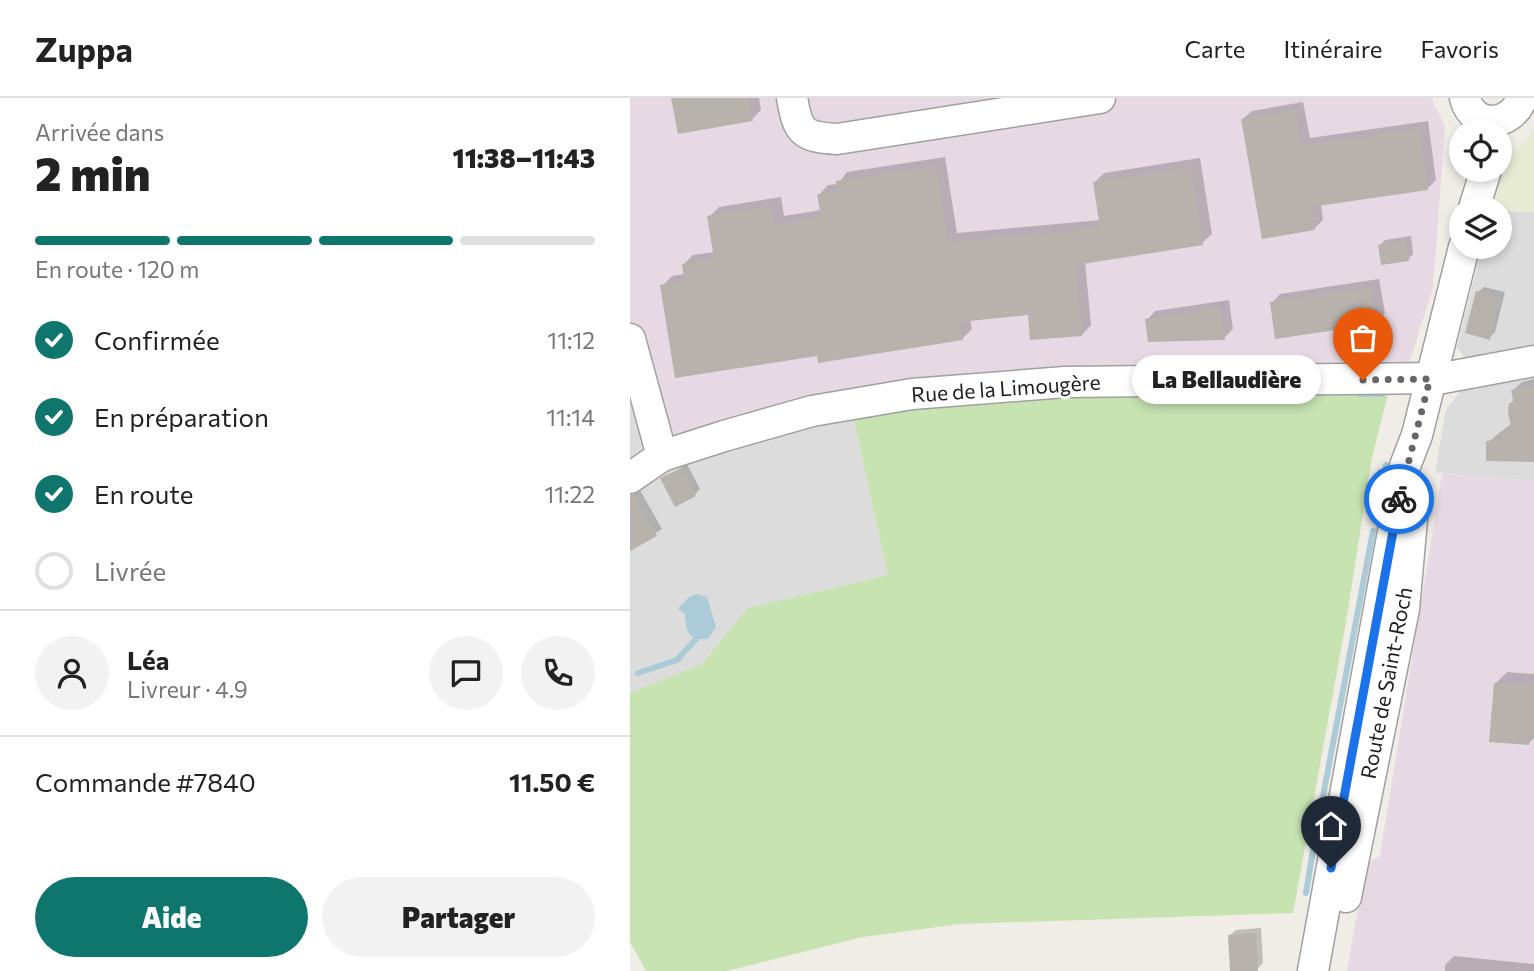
<!DOCTYPE html>
<html lang="fr">
<meta charset="utf-8">
<style>
body{margin:0;font-family:Commissioner,sans-serif;background:#f2f2f2;color:#222;height:100vh;display:flex;flex-direction:column;font-size:26px;white-space:nowrap}
*{box-sizing:border-box;margin:0}
p{font-size:23px;color:#767676}
.icon{flex:none;width:38px;height:38px;fill:none;stroke:currentColor;stroke-width:2;stroke-linecap:round;stroke-linejoin:round}
.map{position:relative;flex:1;overflow:hidden}
.drawer{display:flex;flex-direction:column;background:#fff;width:630px}
.drawer>*{flex:none}
.fabs{position:absolute;left:819px;top:21px;display:grid;gap:14px}
.fabs a{display:grid;place-items:center;width:63px;height:63px;border-radius:50%;background:#fff;box-shadow:0 4px 10px #0003;font-size:35px}
.pin{position:absolute;display:grid;place-items:center;width:60px;height:60px;color:#fff;margin:-72px -30px;border-radius:50% 50% 50% 0;rotate:-45deg;box-shadow:0 0 7px #0007}
.pin .icon{rotate:45deg}
.courier{position:absolute;display:grid;place-items:center;width:70px;height:70px;margin:-35px;border:5px solid #1a73e8;border-radius:50%;background:#fff;color:#222;box-shadow:0 2px 9px #0007}
.bubble{position:absolute;height:49px;border-radius:24px;background:#fff;box-shadow:0 4px 10px #0003;font-size:23px;font-weight:800;line-height:49px;text-align:center}
.head em{font-style:normal;font-weight:800}
.head div{display:flex;flex-direction:column-reverse}
.head{display:flex;align-items:center;justify-content:space-between;height:119px;padding:0 35px}
h1{font-size:46px;font-weight:800;line-height:52px}
.bar{display:grid;grid-template-columns:repeat(4,1fr);gap:10px 7px;align-content:center;height:84px;padding:0 35px}
.bar i{height:9px;border-radius:5px;background:#e0e0e0}
.bar .current{background:#0f766e}
.bar p{grid-column:span 4}
.line{display:flex;align-items:center;gap:18px;padding:0 35px;border-top:2px solid #e0e0e0}
.line div{flex:1}
.round{display:grid;place-items:center;flex:none;width:74px;height:74px;border-radius:37px;background:#f2f2f2}
ol{padding:0 35px;list-style:none}
li{display:flex;align-items:center;gap:21px;height:77px}
li p{margin-inline-start:auto}
li .icon{padding:7px;border-radius:50%;background:#0f766e;color:#fff;stroke-width:4}
li:last-child{color:#767676}
li i{width:38px;height:38px;border:4px solid #e0e0e0;border-radius:50%}
.button{display:flex;gap:14px;margin-top:auto;padding:14px 35px}
.button a{flex:1;height:80px;border-radius:42px;background:#0f766e;color:#fff;font-size:28px;font-weight:800;line-height:80px;text-align:center}
.button a+a{background:#f2f2f2;color:#222}
header{display:flex;align-items:center;gap:42px;box-sizing:border-box;height:98px;padding:0 35px;background:#fff;border-bottom:2px solid #e0e0e0}
header strong{font-size:33px}
nav{display:flex;gap:38px;margin-inline-start:auto;font-size:24px}
main{display:flex;flex:1;min-height:0}
.map>svg:first-child{display:block}
</style>
<header>
<strong>Zuppa</strong>
<nav><a>Carte</a><a>Itinéraire</a><a>Favoris</a></nav>
</header>
<main>
<section class="drawer">
<div class="head"><div><h1>2 min</h1><p>Arrivée dans</p></div><em>11:38–11:43</em></div>
<div class="bar"><i class="current"></i><i class="current"></i><i class="current"></i><i></i><p>En route · 120 m</p></div>
<ol>
<li><svg class="icon" aria-label="check" viewBox="0 0 24 24"><path d="M5 12l5 5 9-10"/></svg>Confirmée<p>11:12</p></li>
<li><svg class="icon" aria-label="check" viewBox="0 0 24 24"><path d="M5 12l5 5 9-10"/></svg>En préparation<p>11:14</p></li>
<li><svg class="icon" aria-label="check" viewBox="0 0 24 24"><path d="M5 12l5 5 9-10"/></svg>En route<p>11:22</p></li>
<li><i></i>Livrée</li>
</ol>
<div class="line" style="height:126px"><a class="round"><svg class="icon" aria-label="person" viewBox="0 0 24 24"><circle cx="12" cy="8" r="4"/><path d="M4 21q1-7 8-7t8 7"/></svg></a><div><b>Léa</b><p>Livreur · 4.9</p></div><a class="round"><svg class="icon" aria-label="chat" viewBox="0 0 24 24"><path d="M4 5h16v11H9l-5 4z"/></svg></a><a class="round"><svg class="icon" aria-label="phone" viewBox="0 0 24 24"><path d="M5 4h4l2 5-3 2q2 4 5 5l2-3 5 2v4C11 20 4 13 5 4z"/></svg></a></div>
<div class="line" style="height:91px"><div>Commande #7840</div><b>11.50 €</b></div>
<div class="button"><a>Aide</a><a>Partager</a></div>
</section>
<div class="map">
<svg width="904" height="873" viewBox="0 0 904 873">
<rect width="100%" height="100%" fill="#efede6"/>
<g fill="#dddcdc">
<polygon points="870,113 904,114 904,383 805,375 816,312 829,295 833,258 827,249 852,149 870,149"/>
<polygon points="0,253 222,314 258,477 119,510 72,566 0,595"/>
</g>
<g fill="#e7d9e3">
<polygon points="0,0 801,0 815,28 803,190 779,265 765,272 222,314 30,366 0,253"/>
<polygon points="812,376 904,383 904,873 717,873 736,766 750,758"/>
</g>
<polygon fill="#e8ebd4" points="904,29 904,114 862,110 875,51 885,52 897,42"/>
<polygon fill="#c7e3b2" points="758,296 742,359 716,524 663,815 330,826 233,839 97,873 16,873 0,844 0,595 72,566 118,510 258,477 222,314 377,300"/>
<path fill="#abcbd8" d="M67,496L77,499L86,529L78,541C57,542 56,534 55,516L48,511L59,499Z"/>
<g fill="#0003">
<polygon points="43,0 129,0 131,12 122,21"/>
<polygon points="673,4 680,40 798,23 806,82 797,91 691,106 693,122 684,131 613,21 622,13"/>
<polygon points="315,59 327,135 470,122 465,84 474,75 570,60 582,136 572,145 455,163 461,227 452,237 400,215 340,221 342,231 332,241 188,256 32,188 42,178 55,176 53,167 63,157 85,154 79,119 89,109 151,99 154,118 191,112 189,97 198,87 208,86 217,74"/>
<polygon points="781,138 783,156 778,161 750,147 755,142"/>
<polygon points="749,181 755,215 746,224 642,205 650,196"/>
<polygon points="854,189 875,194 865,234 859,240 848,194"/>
<polygon points="599,202 603,231 594,240 517,222 525,213"/>
<polygon points="904,281 904,362 858,344 882,325 883,292 892,284"/>
<polygon points="57,366 70,391 65,396 33,381"/>
<polygon points="10,392 32,431 0,451 0,399"/>
<polygon points="877,574 904,576 904,640 899,645 865,586"/>
<polygon points="631,830 633,865 627,871 600,837 606,832"/>
<polygon points="824,858 904,866 904,873 815,873 815,867"/>
</g>
<g fill="none" stroke-linecap="round" stroke-linejoin="round">
<g stroke="#abcbd8" stroke-width="6">
<polyline points="730,296 752,296"/>
<polyline points="747,412 756,367"/>
<polyline points="8,575 47,562 66,541"/>
<polyline points="691,709 743,433"/>
<polyline points="676,795 686,734"/>
</g>
</g>
<g fill="#b8b2ac">
<polygon points="41,0 119,0 123,23 48,36"/>
<polygon points="665,12 671,48 789,31 798,92 681,109 685,132 632,141 611,21"/>
<polygon points="306,68 318,144 470,130 463,84 561,69 573,147 446,167 452,238 400,242 398,217 330,224 333,242 188,265 187,258 45,280 30,187 54,183 52,166 84,161 77,118 142,108 145,127 191,119 187,96 207,93 206,83"/>
<polygon points="776,142 779,163 751,167 748,147"/>
<polygon points="741,189 747,226 645,241 640,204"/>
<polygon points="846,193 870,199 860,242 835,235"/>
<polygon points="590,210 595,242 518,244 515,221"/>
<polygon points="904,288 904,364 856,363 856,343 872,342 871,334 882,334 878,314 879,305 884,304 881,292"/>
<polygon points="52,370 66,398 45,409 30,380"/>
<polygon points="0,397 4,397 27,438 0,453"/>
<polygon points="864,585 904,588 904,638 900,638 899,647 859,644"/>
<polygon points="626,835 628,873 600,873 598,837"/>
</g>
<g fill="none" stroke-linecap="round" stroke-linejoin="round">
<defs>
<g id="minor">
<path d="M162,0C168,34 172,39 207,41L470,0"/>
<path d="M835,0C843,32 882,29 892,0"/>
<polyline points="844,110 856,72"/>
<polyline points="0,241 32,358"/>
<polyline points="0,380 32,358 94,338 182,313 282,296 435,284 813,280 904,263"/>
<polyline points="716,799 774,511 782,421"/>
<polyline points="683,873 775,368 787,337 834,149"/>
</g>
</defs>
<use href="#minor" stroke="#a0a0a0" stroke-width="33"/>
<use href="#minor" stroke="#fff" stroke-width="30"/>
</g>
<g fill="none" stroke-linecap="round" stroke-linejoin="round">
<polyline stroke="#686765" stroke-width="7" stroke-dasharray="0 12.6" points="733,282 800,281 769,401"/>
<polyline stroke="#1a73e8" stroke-width="9" points="701,770 769,401"/>
</g>
<g text-anchor="middle" stroke-width="6" stroke-linejoin="round" paint-order="stroke">
<g font-size="21" fill="#1f1f1f" stroke="#fff">
<text transform="translate(376 291) rotate(-4)" y="7">Rue de la Limougère</text>
<text transform="translate(757 585) rotate(-79)" y="7">Route de Saint-Roch</text>
</g>
</g>
</svg>
<div class="fabs">
<a><svg class="icon" aria-label="locate" viewBox="0 0 24 24"><circle cx="12" cy="12" r="6"/><path d="M12 2v4M12 18v4M2 12h4M18 12h4"/></svg></a>
<a><svg class="icon" aria-label="layers" viewBox="0 0 24 24"><path d="M12 4l9 5-9 5-9-5zM3 14l9 5 9-5"/></svg></a>
</div>
<div class="pin" style="left:733px;top:282px;background:#ea580c"><svg class="icon" aria-label="bag" viewBox="0 0 24 24"><path d="M5 8h14l-1 12H6zM9 8a3 3 0 0 1 6 0"/></svg></div>
<div class="pin" style="left:701px;top:770px;background:#1f2937"><svg class="icon" aria-label="home" viewBox="0 0 24 24"><path d="M3 11l9-7 9 7M6 9v11h12V9"/></svg></div>
<div class="courier" style="left:769px;top:401px"><svg class="icon" aria-label="bike" viewBox="0 0 24 24"><circle cx="6" cy="16" r="4"/><circle cx="18" cy="16" r="4"/><path d="M6 16l4-8h5l3 8M10 8l3 8H6M13 5h3"/></svg></div>
<div class="bubble" style="left:502px;top:257px;width:189px">La Bellaudière</div>
</div>
</main>
